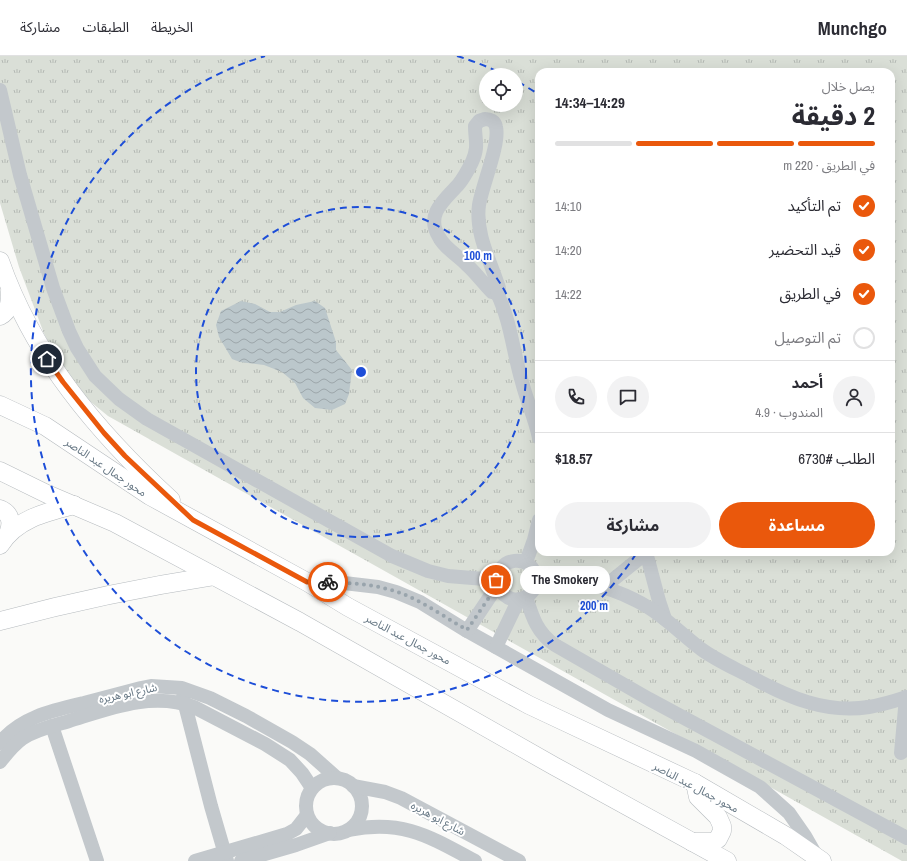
<!DOCTYPE html>
<html lang="ar">
<meta charset="utf-8">
<style>
body{margin:0;font-family:"Archivo Narrow","Noto Sans Arabic",sans-serif;background:#f2f2f3;color:#2b2b33;direction:rtl;height:100vh;display:flex;flex-direction:column;font-size:15px;white-space:nowrap}
*{box-sizing:border-box;margin:0}
p{font-size:13px;color:#7c7c81}
.icon{flex:none;width:22px;height:22px;fill:none;stroke:currentColor;stroke-width:2;stroke-linecap:round;stroke-linejoin:round}
.map{position:relative;flex:1;overflow:hidden;direction:ltr}
.sheet{position:absolute;left:535px;top:12px;width:360px;height:488px;display:flex;flex-direction:column;background:#fff;border-radius:12px;box-shadow:0 4px 16px #0002;direction:rtl}
.sheet>*{flex:none}
.buttons{position:absolute;left:479px;top:12px;display:grid;gap:8px}
.buttons a{display:grid;place-items:center;width:44px;height:44px;border-radius:50%;background:#fff;box-shadow:0 4px 16px #0002;font-size:20px}
.pin{position:absolute;display:grid;place-items:center;width:34px;height:34px;color:#fff;margin:-17px;border:2px solid #fff;border-radius:50%;box-shadow:0 1px 4px #0007}
.courier{position:absolute;display:grid;place-items:center;width:40px;height:40px;margin:-20px;border:3px solid #ea580c;border-radius:50%;background:#fff;color:#222;box-shadow:0 1px 5px #0007}
.bubble{position:absolute;height:28px;border-radius:14px;background:#fff;box-shadow:0 4px 16px #0002;font-size:13px;font-weight:700;line-height:28px;text-align:center;direction:rtl}
.summary em{font-style:normal;font-weight:700}
.summary div{display:flex;flex-direction:column-reverse}
.summary{display:flex;align-items:center;justify-content:space-between;height:68px;padding:0 20px}
h1{font-size:26px;font-weight:700;line-height:30px}
.bar{display:grid;grid-template-columns:repeat(4,1fr);gap:6px 4px;align-content:center;height:48px;padding:0 20px}
.bar i{height:5px;border-radius:3px;background:#e1e1e2}
.bar .selected{background:#ea580c}
.bar p{grid-column:span 4}
.line{display:flex;align-items:center;gap:10px;padding:0 20px;border-top:1px solid #e1e1e2}
.line div{flex:1}
.round{display:grid;place-items:center;flex:none;width:42px;height:42px;border-radius:21px;background:#f2f2f3}
ol{padding:0 20px;list-style:none}
li{display:flex;align-items:center;gap:12px;height:44px}
li p{margin-inline-start:auto}
li .icon{padding:4px;border-radius:50%;background:#ea580c;color:#fff;stroke-width:4}
li:last-child{color:#7c7c81}
li i{width:22px;height:22px;border:2px solid #e1e1e2;border-radius:50%}
.primary-button{display:flex;gap:8px;margin-top:auto;padding:8px 20px}
.primary-button a{flex:1;height:46px;border-radius:24px;background:#ea580c;color:#fff;font-size:16px;font-weight:700;line-height:46px;text-align:center}
.primary-button a+a{background:#f2f2f3;color:#2b2b33}
header{display:flex;align-items:center;gap:24px;box-sizing:border-box;height:56px;padding:0 20px;background:#fff;border-bottom:1px solid #e1e1e2}
header strong{font-size:19px}
nav{display:flex;gap:22px;margin-inline-start:auto;font-size:14px}
.map>svg:first-child{display:block}
</style>
<header>
<strong>Munchgo</strong>
<nav><a>الخريطة</a><a>الطبقات</a><a>مشاركة</a></nav>
</header>
<div class="map">
<svg width="907" height="805" viewBox="0 0 907 805">
<defs>
<pattern id="grass-tufts" width="24" height="20" patternUnits="userSpaceOnUse"><rect width="24" height="20" fill="#dadfd7"/><path d="M3 7l-1-3M5 7V3M7 7l1-3M15 17l-1-3M17 17v-4M19 17l1-3" fill="none" stroke="#b4b9b4"/></pattern>
<pattern id="water-waves" width="16" height="10" patternUnits="userSpaceOnUse"><rect width="16" height="10" fill="#bbc7cb"/><path d="M0 5q4-4 8 0t8 0" fill="none" stroke="#9ca6aa"/></pattern>
</defs>
<rect width="100%" height="100%" fill="#fafaf8"/>
<path fill="url(#grass-tufts)" fill-rule="evenodd" d="M0,0H907V805H902L108,360L81,338L55,302L43,275L19,211L0,147ZM539,16H891V496H539ZM486,19H516V49H486Z"/>
<polygon fill="url(#water-waves)" points="241,245 255,248 270,256 280,256 296,249 315,245 325,252 336,286 336,294 352,314 349,338 345,348 332,354 315,352 303,342 295,327 282,316 264,309 240,306 232,303 219,281 216,269 221,255"/>
<g fill="none" stroke-linecap="round" stroke-linejoin="round">
<defs>
<g id="major">
<path d="M0,205C33,300 97,376 171,444"/>
<path d="M0,260C10,255 10,245 10,235"/>
<polyline points="0,349 45,370 150,440 307,526 348,551 529,649 695,727 786,780 822,805"/>
<polyline points="0,415 47,438 115,467 300,566 554,710 727,805"/>
<path d="M0,453C12,458 12,468 8,478"/>
<path d="M0,489C16,463 46,456 74,449"/>
<path d="M0,565C71,546 142,531 214,520"/>
<polyline points="692,786 712,786 718,783 722,775 722,770 718,761 698,741 695,727"/>
</g>
</defs>
<use href="#major" stroke="#b5babe" stroke-width="19"/>
<g stroke="#c3c8cc" stroke-width="14">
<polyline points="0,34 20,119 53,232 69,275 77,292 95,320 119,343 147,363 392,500 428,515 448,520 497,524"/>
<path d="M485,63C490,63 495,65 496,71C500,88 482,130 479,149C475,178 491,206 499,232V235L496,237L492,236C483,227 476,217 467,209C458,199 445,193 439,181C425,159 444,144 458,129C464,122 468,114 472,106C479,90 475,85 475,70L479,65Z"/>
<path d="M497,237C511,266 513,296 522,326C527,346 535,362 539,382"/>
<polyline points="646,496 659,545 665,563"/>
<polyline points="526,506 534,484 539,464"/>
<path d="M536,519C570,523 604,528 635,544C660,556 679,576 701,593C716,604 734,612 751,621C788,641 826,658 869,651C882,649 895,645 907,641"/>
<polyline points="307,526 327,525 378,531 396,536 420,546 467,575 608,654 696,695 760,731 789,757 805,780 817,801"/>
<polyline points="604,531 646,497"/>
<path d="M526,541C532,560 537,577 555,589L649,643L907,782"/>
<path d="M467,575L497,530C493,499 535,496 536,524C536,529 534,534 530,538C517,549 505,543 497,530"/>
<polyline points="496,591 519,543"/>
<polyline points="183,641 211,750 227,805"/>
<polyline points="52,670 97,805"/>
<path d="M0,687C20,661 54,654 84,647C103,642 122,637 141,632L151,630L182,632L210,642L246,660L292,686L310,698L337,722"/>
<polyline points="901,697 906,641"/>
<path d="M0,706C7,697 13,689 23,682C37,673 53,670 69,665C108,653 152,635 194,651L265,688L290,704L302,717L312,732"/>
<circle cx="334" cy="750" r="28"/>
<polyline points="353,730 385,736 401,742 519,805"/>
<path d="M349,774C403,763 430,781 475,805"/>
<polyline points="195,805 287,778 296,773 307,759"/>
<polyline points="241,805 296,789 330,777"/>
</g>
<use href="#major" stroke="#fff" stroke-width="18"/>
</g>
<g fill="none" stroke-linecap="round" stroke-linejoin="round">
<path stroke="#99a4ac" stroke-width="4" stroke-dasharray="0 7.2" d="M328,526C355,527 383,529 408,540C428,549 448,563 467,574L497,530L496,524"/>
<polyline stroke="#ea580c" stroke-width="5" points="47,303 63,326 104,377 125,400 193,464 307,526 328,526"/>
</g>
<g fill="none" stroke="#1d4ed8" stroke-width="2" stroke-dasharray="7 5">
<circle cx="361" cy="316" r="165"/>
<path d="M636 498A330 330 0 1 1 265 0M457 0A330 330 0 0 1 503 18M518 26A330 330 0 0 1 538 38"/>
</g>
<g text-anchor="middle" stroke-width="4" stroke-linejoin="round" paint-order="stroke">
<g font-size="11" fill="#657683" stroke="#fff">
<text transform="translate(106 411) rotate(34)" y="4">محور جمال عبد الناصر</text>
<text transform="translate(408 583) rotate(28)" y="4">محور جمال عبد الناصر</text>
<text transform="translate(128 637) rotate(-12)" y="4">شارع ابو هريره</text>
<text transform="translate(696 731) rotate(28)" y="4">محور جمال عبد الناصر</text>
<text transform="translate(438 762) rotate(28)" y="4">شارع ابو هريره</text>
</g>
</g>
<circle cx="361" cy="316" r="6" fill="#1d4ed8" stroke="#fff" stroke-width="2"/>
<g font-size="12" text-anchor="middle" font-weight="bold" fill="#1d4ed8" stroke="#fff" stroke-width="4" stroke-linejoin="round" paint-order="stroke">
<text x="478" y="204">100 m</text>
<text x="594" y="554">200 m</text>
</g>
</svg>
<div class="buttons">
<a><svg class="icon" aria-label="locate" viewBox="0 0 24 24"><circle cx="12" cy="12" r="6"/><path d="M12 2v4M12 18v4M2 12h4M18 12h4"/></svg></a>
</div>
<div class="pin" style="left:496px;top:524px;background:#ea580c"><svg class="icon" aria-label="bag" viewBox="0 0 24 24"><path d="M5 8h14l-1 12H6zM9 8a3 3 0 0 1 6 0"/></svg></div>
<div class="pin" style="left:47px;top:303px;background:#1f2937"><svg class="icon" aria-label="home" viewBox="0 0 24 24"><path d="M3 11l9-7 9 7M6 9v11h12V9"/></svg></div>
<div class="courier" style="left:328px;top:526px"><svg class="icon" aria-label="bike" viewBox="0 0 24 24"><circle cx="6" cy="16" r="4"/><circle cx="18" cy="16" r="4"/><path d="M6 16l4-8h5l3 8M10 8l3 8H6M13 5h3"/></svg></div>
<div class="bubble" style="left:520px;top:510px;width:90px">The Smokery</div>
<section class="sheet">
<div class="summary"><div><h1>2 دقيقة</h1><p>يصل خلال</p></div><em>14:29–14:34</em></div>
<div class="bar"><i class="selected"></i><i class="selected"></i><i class="selected"></i><i></i><p>في الطريق · 220 m</p></div>
<ol>
<li><svg class="icon" aria-label="check" viewBox="0 0 24 24"><path d="M5 12l5 5 9-10"/></svg>تم التأكيد<p>14:10</p></li>
<li><svg class="icon" aria-label="check" viewBox="0 0 24 24"><path d="M5 12l5 5 9-10"/></svg>قيد التحضير<p>14:20</p></li>
<li><svg class="icon" aria-label="check" viewBox="0 0 24 24"><path d="M5 12l5 5 9-10"/></svg>في الطريق<p>14:22</p></li>
<li><i></i>تم التوصيل</li>
</ol>
<div class="line" style="height:72px"><a class="round"><svg class="icon" aria-label="person" viewBox="0 0 24 24"><circle cx="12" cy="8" r="4"/><path d="M4 21q1-7 8-7t8 7"/></svg></a><div><b>أحمد</b><p>المندوب · 4.9</p></div><a class="round"><svg class="icon" aria-label="chat" viewBox="0 0 24 24"><path d="M4 5h16v11H9l-5 4z"/></svg></a><a class="round"><svg class="icon" aria-label="phone" viewBox="0 0 24 24"><path d="M5 4h4l2 5-3 2q2 4 5 5l2-3 5 2v4C11 20 4 13 5 4z"/></svg></a></div>
<div class="line" style="height:52px"><div>الطلب #6730</div><b>$18.57</b></div>
<div class="primary-button"><a>مساعدة</a><a>مشاركة</a></div>
</section>
</div>
